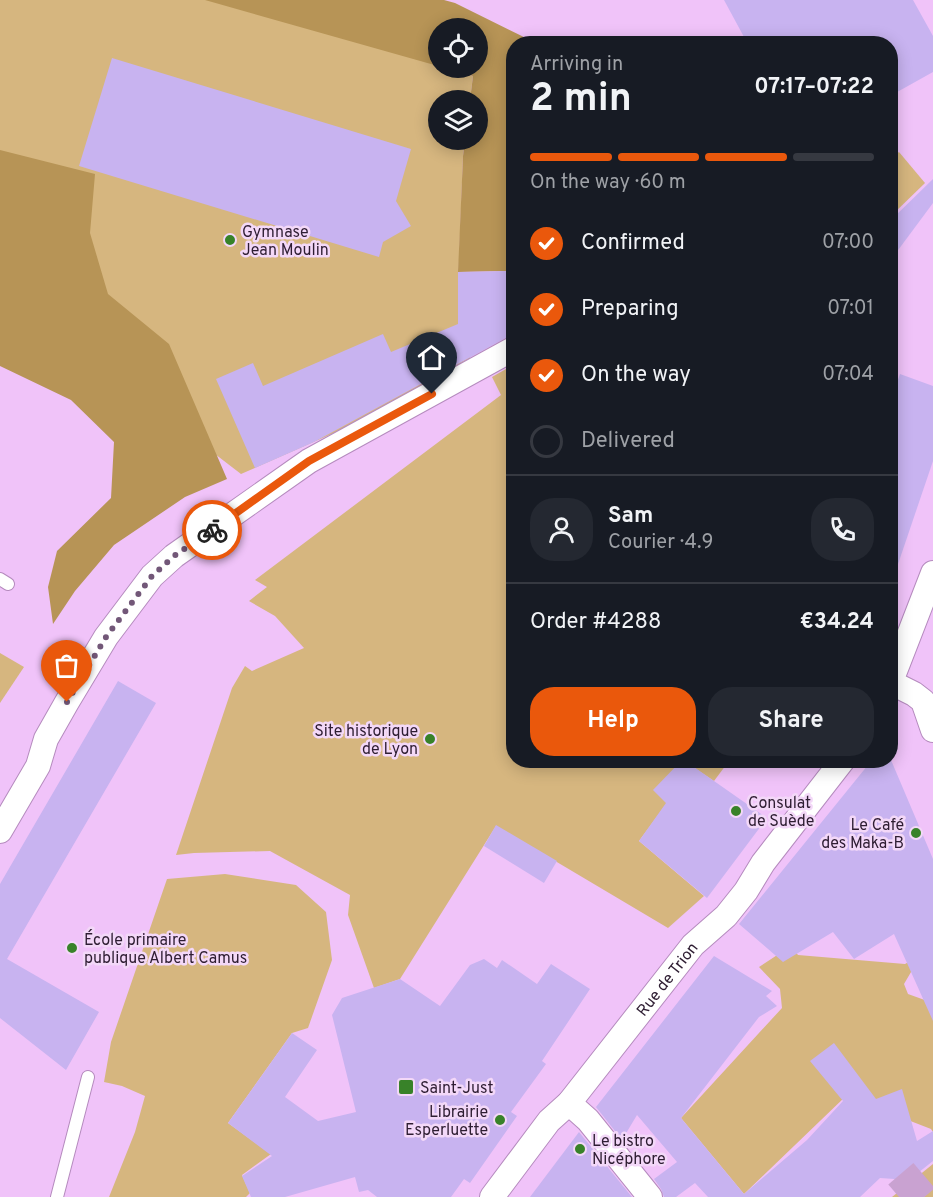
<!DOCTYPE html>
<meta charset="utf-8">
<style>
body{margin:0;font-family:Overpass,sans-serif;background:#242831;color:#f1f3f6;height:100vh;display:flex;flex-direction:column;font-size:22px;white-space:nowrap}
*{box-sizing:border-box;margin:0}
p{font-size:20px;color:#9ea1a6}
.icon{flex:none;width:33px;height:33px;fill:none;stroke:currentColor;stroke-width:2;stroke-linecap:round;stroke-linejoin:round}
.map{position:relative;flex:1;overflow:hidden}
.sheet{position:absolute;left:506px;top:36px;width:392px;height:732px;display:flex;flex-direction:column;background:#171b24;border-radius:24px;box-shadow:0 3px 15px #0003}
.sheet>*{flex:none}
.buttons{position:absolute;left:428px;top:18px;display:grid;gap:12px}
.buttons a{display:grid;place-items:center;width:60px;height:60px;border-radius:50%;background:#171b24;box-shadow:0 3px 15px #0003;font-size:30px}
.pin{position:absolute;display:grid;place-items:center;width:51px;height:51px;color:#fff;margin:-62px -26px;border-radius:50% 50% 50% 0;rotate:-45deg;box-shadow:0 0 6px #0007}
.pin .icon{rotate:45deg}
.courier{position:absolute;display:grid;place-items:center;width:60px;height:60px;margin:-30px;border:4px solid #ea580c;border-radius:50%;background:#fff;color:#222;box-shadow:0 2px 8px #0007}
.head em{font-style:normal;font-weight:700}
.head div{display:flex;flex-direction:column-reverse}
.head{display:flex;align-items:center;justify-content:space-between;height:102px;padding:0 24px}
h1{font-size:39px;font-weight:700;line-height:45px}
.bar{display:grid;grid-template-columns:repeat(4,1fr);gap:9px 6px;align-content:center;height:72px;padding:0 24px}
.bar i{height:8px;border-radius:4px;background:#363941}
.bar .selected{background:#ea580c}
.bar p{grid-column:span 4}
.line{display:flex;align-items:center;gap:15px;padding:0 24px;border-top:2px solid #363941}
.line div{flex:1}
.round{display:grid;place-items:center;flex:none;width:63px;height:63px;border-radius:24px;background:#242831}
ol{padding:0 24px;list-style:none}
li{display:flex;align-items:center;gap:18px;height:66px}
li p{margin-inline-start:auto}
li .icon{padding:6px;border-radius:50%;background:#ea580c;color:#fff;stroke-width:4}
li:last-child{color:#9ea1a6}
li i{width:33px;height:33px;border:3px solid #363941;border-radius:50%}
.primary-button{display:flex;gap:12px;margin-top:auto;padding:12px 24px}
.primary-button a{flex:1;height:69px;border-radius:24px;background:#ea580c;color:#fff;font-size:24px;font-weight:700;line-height:69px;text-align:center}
.primary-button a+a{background:#242831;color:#f1f3f6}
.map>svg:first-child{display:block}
</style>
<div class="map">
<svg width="933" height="1197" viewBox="0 0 933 1197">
<rect width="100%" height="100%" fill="#f0c3f9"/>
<g fill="#d6b67f">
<polygon points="0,0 212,0 438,65 438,68 446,68 473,76 470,100 438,100 438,140 465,140 463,156 458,286 462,322 470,358 343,429 241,474 99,365 0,339"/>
<polygon points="899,152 925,183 890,217 890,159"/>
<polygon points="513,365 513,760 682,761 667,803 639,841 704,896 668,928 496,826 400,979 374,988 348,915 350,895 270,851 194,853 176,855 232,688 245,666 252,671 304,648 275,616 249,601 267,587 255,580 501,395 492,377"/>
<polygon points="0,653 24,667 0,703"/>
<polygon points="684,761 729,761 714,781"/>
<polygon points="225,874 296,885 326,912 332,960 308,1028 292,1033 228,1123 271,1154 242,1175 250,1193 246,1197 109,1197 135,1132 145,1096 122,1086 104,1082 111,1042 167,879"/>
<polygon points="791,946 798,955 905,964 921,955 904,984 908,994 933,1003 933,1132 931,1129 846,1096 744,1194 681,1118 782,1008 780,989 759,967"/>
<polygon points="933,1164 933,1197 892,1197"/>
</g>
<g fill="#b79456">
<polygon points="205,0 444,0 455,3 532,41 534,43 513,44 513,271 458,272 463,156 465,140 477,140 477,100 470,100 473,76 445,68 477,68 477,28 438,28 438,66"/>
<polygon points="0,150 95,174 90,233 108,294 169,344 227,479 185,497 114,545 75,591 53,624 48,587 57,551 111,498 114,442 71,400 0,366"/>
</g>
<g fill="#c8b3f0">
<polygon points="724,0 913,0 933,36 933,72 890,96 890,44 788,44 744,37"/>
<polygon points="112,58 411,149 396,201 411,226 383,242 379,257 79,166"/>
<polygon points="933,179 933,203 890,261 890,221"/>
<polygon points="513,271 513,334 314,442 255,468 216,379 253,363 263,386 383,334 391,352 458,324 458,272"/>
<polygon points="900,374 933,386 933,461 894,576 890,576 890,402"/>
<polygon points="118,681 156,703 7,959 99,1012 66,1070 0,1018 0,884"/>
<polygon points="682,760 684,760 767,818 707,898 639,841 666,803 653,790"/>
<polygon points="872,760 891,760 933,859 933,1021 894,934 854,959 833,932 783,962 739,924"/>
<polygon points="496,825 557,861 544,883 484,846"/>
<polygon points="714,956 772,991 766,996 777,1006 759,1017 681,1118 744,1194 807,1140 843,1101 810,1061 834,1043 876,1099 902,1089 917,1141 933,1131 933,1161 909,1180 880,1178 860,1197 708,1197 695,1183 676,1197 664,1197 661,1189 654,1179 677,1162 637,1115 622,1140 596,1107"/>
<polygon points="484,959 497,968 502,960 537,984 551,964 590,989 542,1061 546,1064 511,1112 517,1116 470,1183 464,1179 451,1197 377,1197 368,1190 359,1192 355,1177 285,1197 251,1197 242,1176 272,1156 228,1123 292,1033 317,1050 285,1097 318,1121 356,1112 332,1015 342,998 400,979 440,1006 470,965"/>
<polygon points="579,1132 632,1197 530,1197"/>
</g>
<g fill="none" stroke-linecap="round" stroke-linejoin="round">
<polyline stroke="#c9a2d1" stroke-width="33" stroke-dasharray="33 16" stroke-linecap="butt" points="899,1197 933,1168"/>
<defs>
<g id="lane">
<polyline points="0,579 8,584"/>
<polyline points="57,1197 88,1077"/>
</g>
<g id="street">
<polyline points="890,682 914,694 923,701 933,730"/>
<polyline points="890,684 933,573"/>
<polyline points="0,831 38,766 46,739 67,702 106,637 152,576 174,556 309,461 513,349"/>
<polyline points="569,1103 588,1120 650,1197"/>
<path id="s1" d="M492,1197L549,1121L569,1103L693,945L726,916L746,891L763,863L843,760"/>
</g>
</defs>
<use href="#lane" stroke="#b58bbe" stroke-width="14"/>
<use href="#street" stroke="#b58bbe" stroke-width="26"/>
<use href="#lane" stroke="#fff" stroke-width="12"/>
<use href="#street" stroke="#fff" stroke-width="24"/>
</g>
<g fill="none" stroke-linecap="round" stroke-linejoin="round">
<polyline stroke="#725778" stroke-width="6" stroke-dasharray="0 10.8" points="67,702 106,637 152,576 174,556 212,530"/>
<polyline stroke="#ea580c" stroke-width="8" points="212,530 309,461 432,394"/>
</g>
<g fill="#388229" stroke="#f3d8f8" stroke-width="2">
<circle cx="230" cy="240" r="6"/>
<circle cx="430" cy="739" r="6"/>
<circle cx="736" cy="811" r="6"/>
<circle cx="916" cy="833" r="6"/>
<circle cx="72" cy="948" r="6"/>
<rect x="398" y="1079" width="16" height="16" rx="3"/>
<circle cx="500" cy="1120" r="6"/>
<circle cx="580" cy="1149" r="6"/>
</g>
<g text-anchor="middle" stroke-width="5" stroke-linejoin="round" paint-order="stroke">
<g font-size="16" fill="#2e1d32" stroke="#f3d8f8" text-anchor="start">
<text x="242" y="237">Gymnase<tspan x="242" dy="18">Jean Moulin</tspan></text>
<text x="418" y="736" text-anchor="end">Site historique<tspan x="418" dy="18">de Lyon</tspan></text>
<text x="748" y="808">Consulat<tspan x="748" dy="18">de Suède</tspan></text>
<text x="904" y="830" text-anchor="end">Le Café<tspan x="904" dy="18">des Maka-B</tspan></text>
<text x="84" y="945">École primaire<tspan x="84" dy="18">publique Albert Camus</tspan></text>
<text x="420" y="1093">Saint-Just</text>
<text x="488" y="1117" text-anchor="end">Librairie<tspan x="488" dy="18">Esperluette</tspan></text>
<text x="592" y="1146">Le bistro<tspan x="592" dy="18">Nicéphore</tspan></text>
</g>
<g font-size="16" fill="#2e1d32" stroke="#f3d8f8">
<text dy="6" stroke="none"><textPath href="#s1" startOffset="280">Rue de Trion</textPath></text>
</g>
</g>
</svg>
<div class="buttons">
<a><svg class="icon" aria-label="locate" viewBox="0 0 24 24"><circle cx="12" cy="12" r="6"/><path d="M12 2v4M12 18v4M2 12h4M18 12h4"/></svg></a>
<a><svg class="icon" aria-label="layers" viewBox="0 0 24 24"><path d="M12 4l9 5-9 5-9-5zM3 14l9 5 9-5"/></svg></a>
</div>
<div class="pin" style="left:67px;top:702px;background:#ea580c"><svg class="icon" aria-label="bag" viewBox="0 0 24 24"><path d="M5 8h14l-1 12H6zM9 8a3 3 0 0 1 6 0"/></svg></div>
<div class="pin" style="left:432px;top:394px;background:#1f2937"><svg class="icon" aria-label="home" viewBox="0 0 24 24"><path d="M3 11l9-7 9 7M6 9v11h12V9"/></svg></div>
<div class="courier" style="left:212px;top:530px"><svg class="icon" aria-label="bike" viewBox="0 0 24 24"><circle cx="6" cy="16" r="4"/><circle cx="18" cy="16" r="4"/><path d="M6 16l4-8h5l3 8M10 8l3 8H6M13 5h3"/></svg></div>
<section class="sheet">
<div class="head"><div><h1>2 min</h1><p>Arriving in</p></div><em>07:17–07:22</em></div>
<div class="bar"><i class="selected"></i><i class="selected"></i><i class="selected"></i><i></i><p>On the way · 60 m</p></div>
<ol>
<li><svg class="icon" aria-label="check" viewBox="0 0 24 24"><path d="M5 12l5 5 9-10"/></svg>Confirmed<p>07:00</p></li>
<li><svg class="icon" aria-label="check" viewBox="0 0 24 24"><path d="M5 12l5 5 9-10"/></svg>Preparing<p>07:01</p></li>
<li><svg class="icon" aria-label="check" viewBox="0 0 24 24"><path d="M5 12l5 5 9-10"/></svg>On the way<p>07:04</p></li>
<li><i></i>Delivered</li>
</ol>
<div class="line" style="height:108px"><a class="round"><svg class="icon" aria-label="person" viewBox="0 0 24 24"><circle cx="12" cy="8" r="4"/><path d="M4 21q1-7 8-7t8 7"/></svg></a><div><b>Sam</b><p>Courier · 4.9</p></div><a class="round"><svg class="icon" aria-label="phone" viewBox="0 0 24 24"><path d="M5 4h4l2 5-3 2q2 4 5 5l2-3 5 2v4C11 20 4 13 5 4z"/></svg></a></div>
<div class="line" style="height:78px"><div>Order #4288</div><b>€34.24</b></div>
<div class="primary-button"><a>Help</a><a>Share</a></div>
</section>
</div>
